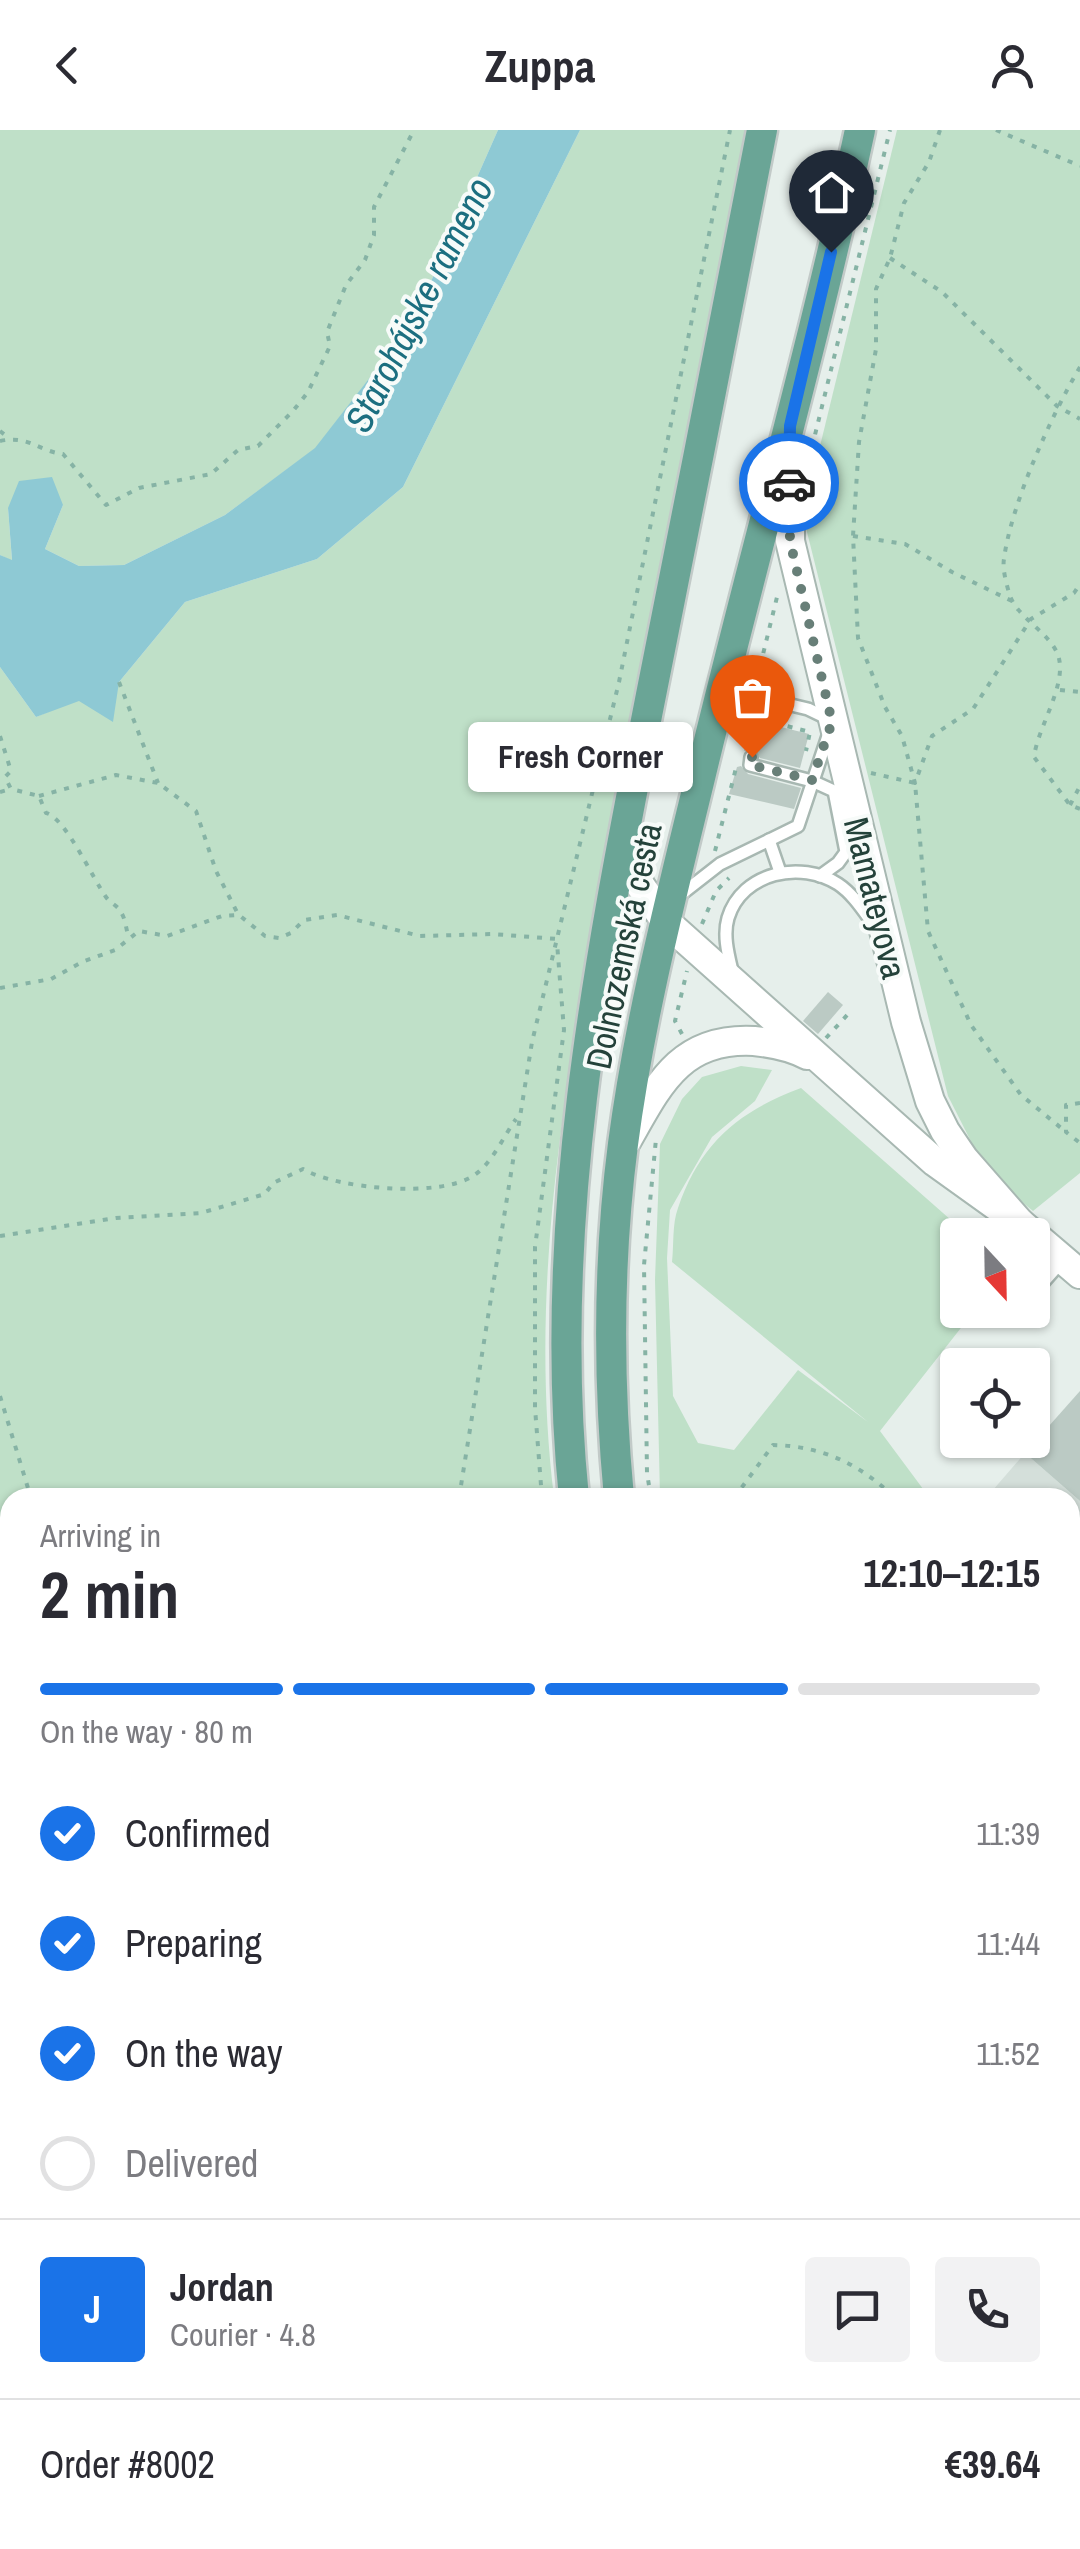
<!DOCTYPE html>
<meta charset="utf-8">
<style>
body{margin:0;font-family:"Archivo Narrow",sans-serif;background:#f2f2f3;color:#2b2b33;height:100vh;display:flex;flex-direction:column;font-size:38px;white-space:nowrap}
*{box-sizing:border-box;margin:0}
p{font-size:32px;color:#7c7c81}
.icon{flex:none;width:55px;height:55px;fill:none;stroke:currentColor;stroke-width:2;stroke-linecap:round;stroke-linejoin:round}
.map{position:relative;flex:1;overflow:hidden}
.drawer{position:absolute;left:0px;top:1358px;width:1080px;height:1062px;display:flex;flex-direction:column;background:#fff;border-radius:30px 30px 0 0;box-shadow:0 2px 8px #0004}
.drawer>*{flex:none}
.needle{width:65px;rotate:158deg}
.fabs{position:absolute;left:940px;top:1088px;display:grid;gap:20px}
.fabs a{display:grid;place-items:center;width:110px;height:110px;border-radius:10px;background:#fff;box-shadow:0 2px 8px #0004;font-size:50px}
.pin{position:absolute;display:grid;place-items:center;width:85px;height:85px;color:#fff;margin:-102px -42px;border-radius:50% 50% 50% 0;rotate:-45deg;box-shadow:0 0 10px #0007}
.pin .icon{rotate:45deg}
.courier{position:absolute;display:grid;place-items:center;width:100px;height:100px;margin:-50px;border:8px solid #1a73e8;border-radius:50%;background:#fff;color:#222;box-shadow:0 2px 12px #0007}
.bubble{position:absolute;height:70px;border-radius:10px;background:#fff;box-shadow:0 2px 8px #0004;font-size:32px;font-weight:800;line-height:70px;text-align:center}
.summary em{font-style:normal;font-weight:800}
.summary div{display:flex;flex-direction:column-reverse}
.summary{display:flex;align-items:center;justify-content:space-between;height:170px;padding:0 40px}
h1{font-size:65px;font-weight:800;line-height:75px}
.bar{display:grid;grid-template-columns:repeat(4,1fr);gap:15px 10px;align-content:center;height:120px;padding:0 40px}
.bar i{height:12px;border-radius:8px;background:#e1e1e2}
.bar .current{background:#1a73e8}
.bar p{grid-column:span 4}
.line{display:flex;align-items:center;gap:25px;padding:0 40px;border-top:2px solid #e1e1e2}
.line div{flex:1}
.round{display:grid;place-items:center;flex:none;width:105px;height:105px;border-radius:10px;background:#f2f2f3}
ol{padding:0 40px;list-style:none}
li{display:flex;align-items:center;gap:30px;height:110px}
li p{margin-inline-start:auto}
li .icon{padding:10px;border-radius:50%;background:#1a73e8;color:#fff;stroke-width:4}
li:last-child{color:#7c7c81}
li i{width:55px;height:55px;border:5px solid #e1e1e2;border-radius:50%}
header{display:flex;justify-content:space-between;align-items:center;height:130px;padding:0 40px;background:#fff;font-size:45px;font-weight:800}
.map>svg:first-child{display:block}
</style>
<header><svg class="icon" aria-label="back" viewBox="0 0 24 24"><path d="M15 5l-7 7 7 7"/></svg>Zuppa<svg class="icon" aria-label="person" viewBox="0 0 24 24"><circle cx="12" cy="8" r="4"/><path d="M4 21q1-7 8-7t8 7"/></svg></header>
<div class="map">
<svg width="1080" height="2419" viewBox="0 0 1080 2419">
<rect width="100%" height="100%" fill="#e6efeb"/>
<g fill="#d4dfda">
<polygon points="1025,1323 1080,1371 1080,1554 1070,1546 1070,1368 986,1368"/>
<polygon points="1070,2336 1080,2345 1080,2419 883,2419 872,2410 1070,2410"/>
</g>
<g fill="#bfe0c8">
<polygon points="0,0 498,0 413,192 316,318 225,385 124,435 79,436 45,419 63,375 8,378 12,431 0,425"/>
<path d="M580,0H750C708,216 666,431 624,647C578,885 524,1124 554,1367L10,1368V2410H872L882,2419H0V537L36,587L119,552L185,472L317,429L403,357Z"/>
<polygon points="897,0 1080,0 1080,1043 1033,1081 987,1043 948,966 803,386"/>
<path d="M741,936L772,940L755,971L712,1007L670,1080L667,1128L673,1266L698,1313L734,1320L798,1240L868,1292L672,1132C674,1115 672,1094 678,1078C700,1013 739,981 801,958L968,1105H958V1180H975L880,1301L929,1367H660L655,1150L660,1014L682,969L702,947Z"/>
<polygon points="1070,1546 1080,1554 1080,1910 1070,1902"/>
</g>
<polygon fill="#8ec9d4" points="498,0 580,0 403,357 317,429 185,472 119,552 113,592 79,571 36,587 0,537 0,425 12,430 8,378 19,351 52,347 63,375 45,419 79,436 124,435 225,385 315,318 413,192"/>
<g fill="#bbcac4">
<polygon points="769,594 809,604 800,638 760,628 753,618 744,621 750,597 760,604"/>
<polygon points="741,636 748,644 801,658 794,679 729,664 737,637"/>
<polygon points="828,862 843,875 818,904 803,891"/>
<polygon points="1080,1261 1080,1371 1025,1323"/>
</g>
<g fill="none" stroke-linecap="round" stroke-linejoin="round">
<defs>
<g id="service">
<polyline points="751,627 750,635 812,651 834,661 846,722 838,733 820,746"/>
<polyline points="769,710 780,742"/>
<polyline points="679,766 720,734 798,696 833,591 808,579 766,569 759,595"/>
<path d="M732,841C728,824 723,805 728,788C742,742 801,730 838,754C853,764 863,780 874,795"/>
<polyline points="1032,1165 1063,1130"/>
</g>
<polyline id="minor" points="1070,1939 1080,1947"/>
<g id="tertiary">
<polyline points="790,322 790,411 906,892 930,971 945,1001 964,1029 1020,1093"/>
<polyline points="625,702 640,755 666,792 935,1032 1020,1093 1080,1144"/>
<path d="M626,1012C658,956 679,907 754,911C773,913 790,916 807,925"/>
</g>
<g id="primary">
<path d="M574,1368C546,1096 599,830 651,565C689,377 725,188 762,0"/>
<path d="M619,1368C608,1251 608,1130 623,1014C639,892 670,771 699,652C751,434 813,219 860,0"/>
<polyline points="1070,2240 1080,2250"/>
<polyline points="1070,2288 1080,2297"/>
</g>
</defs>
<use href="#service" stroke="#a8b8b2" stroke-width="16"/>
<use href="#minor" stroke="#a8b8b2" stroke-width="28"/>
<use href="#tertiary" stroke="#a8b8b2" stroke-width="32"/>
<use href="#primary" stroke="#c2cac8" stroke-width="35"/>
<g stroke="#86b3a5" stroke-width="4" stroke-dasharray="5 8" stroke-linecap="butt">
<polyline points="940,0 929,32 904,73 890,128 876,159 876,219 859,312 853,406 858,508 885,577 902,606 915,653 932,606 973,579 1031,489 1074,463 1080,454"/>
<polyline points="996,0 1080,36"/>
<polyline points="890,128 942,162 1057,276 1080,289"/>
<path d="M1080,237C1052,284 1011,374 1004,429C1002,439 1007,456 1010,466C1018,488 1049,502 1058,525C1068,554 1038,596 1034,627L1070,675L1080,679"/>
<polyline points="0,301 10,309"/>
<path d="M0,311C29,305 38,321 63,324L106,375L139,358L211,344L238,320L258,316L293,281L308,262L330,216L327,202L346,155L365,130L374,105V77L414,0"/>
<polyline points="812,317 890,0"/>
<polyline points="853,406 905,414 952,442 1012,471"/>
<polyline points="119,552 158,653"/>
<polyline points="1060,560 1080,562"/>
<polyline points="754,561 778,463"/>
<polyline points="775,593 810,602 806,621"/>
<path d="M0,606L11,641L5,647L11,659L39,666L46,683C65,687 93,749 106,767C111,774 119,776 122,784C126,791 126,800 129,808"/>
<polyline points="871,643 915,653 928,801 971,895 1021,965 1066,1002"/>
<polyline points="0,662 11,659"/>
<polyline points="39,666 116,645 158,653 196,681 216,741 238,784"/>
<polyline points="1070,675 1080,656"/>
<polyline points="715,721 736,638"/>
<polyline points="702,794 716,761 729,748"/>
<polyline points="0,858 51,849 82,832 115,820 139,801 167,806 222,786 239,785 265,806 279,808 291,803 304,790 337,785 420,806 492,804 557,809"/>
<polyline points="682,904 675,891 687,841"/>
<polyline points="826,908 850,882"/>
<polyline points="1080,973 1066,975 1066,1002 1080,1013"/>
<path d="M0,1106L116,1088L201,1083L265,1064L273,1053L303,1039C337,1059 439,1068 473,1046C492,1034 503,1007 516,989"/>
<polyline points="0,1266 31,1368"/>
<polyline points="459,1368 532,912 619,552 730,0"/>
<polyline points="542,1368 535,1278 535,1117 564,900 557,813"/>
<polyline points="651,1368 647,1343 644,1135 656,1009"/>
<path d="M734,1368L773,1315C822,1316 860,1334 895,1368"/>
<polyline points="989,1368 993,1362"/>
<polyline points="1070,1543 1080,1552"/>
<polyline points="1070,1770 1080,1758"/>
<polyline points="1070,1848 1080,1843"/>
<polyline points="1070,1906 1080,1915"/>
<polyline points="1070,2064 1080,2073"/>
<polyline points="1070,2207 1080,2216"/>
<polyline points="1070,2331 1080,2340"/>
<polyline points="0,2356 10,2356"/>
<polyline points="306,2410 327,2419"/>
<polyline points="545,2410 547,2419"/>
</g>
<use href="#service" stroke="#fff" stroke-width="11"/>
<use href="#minor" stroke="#fff" stroke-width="22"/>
<use href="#tertiary" stroke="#fff" stroke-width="28"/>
<use href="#primary" stroke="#6aa596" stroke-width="30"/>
</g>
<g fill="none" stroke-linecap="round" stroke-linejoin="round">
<polyline stroke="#687f78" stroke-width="10" stroke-dasharray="0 18" points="752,627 750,635 812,650 832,592 790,411 789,353"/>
<polyline stroke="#1a73e8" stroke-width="12" points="789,353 790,296 831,122"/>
</g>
<g text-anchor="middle" stroke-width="8" stroke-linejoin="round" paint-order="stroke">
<g font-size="35" fill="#24423a" stroke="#f7fbf9">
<text transform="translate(875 768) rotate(76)" y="12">Mamateyova</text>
<text transform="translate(624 816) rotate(-78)" y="12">Dolnozemská cesta</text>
</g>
<g font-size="38" font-style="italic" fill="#1c6f80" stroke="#f7fbf9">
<text transform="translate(419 175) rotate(-63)" y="13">Starohájske rameno</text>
</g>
</g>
</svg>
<div class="fabs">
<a><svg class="needle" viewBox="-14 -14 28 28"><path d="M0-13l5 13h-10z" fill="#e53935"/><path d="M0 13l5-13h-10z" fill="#7c7c81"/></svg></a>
<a><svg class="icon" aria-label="locate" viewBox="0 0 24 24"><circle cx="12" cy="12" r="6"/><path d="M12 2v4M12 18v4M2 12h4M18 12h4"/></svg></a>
</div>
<div class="pin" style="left:752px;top:627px;background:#ea580c"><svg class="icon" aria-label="bag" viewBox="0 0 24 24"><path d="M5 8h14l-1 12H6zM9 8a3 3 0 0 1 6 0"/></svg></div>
<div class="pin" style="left:831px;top:122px;background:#1f2937"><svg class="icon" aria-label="home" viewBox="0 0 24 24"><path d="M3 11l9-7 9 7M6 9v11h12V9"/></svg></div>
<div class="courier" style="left:789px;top:353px"><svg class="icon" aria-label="car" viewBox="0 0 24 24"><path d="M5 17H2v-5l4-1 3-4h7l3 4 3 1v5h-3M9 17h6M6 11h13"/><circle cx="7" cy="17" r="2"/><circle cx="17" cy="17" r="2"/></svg></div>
<div class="bubble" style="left:468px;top:592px;width:225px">Fresh Corner</div>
<section class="drawer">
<div class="summary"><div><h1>2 min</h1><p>Arriving in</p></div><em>12:10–12:15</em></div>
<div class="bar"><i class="current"></i><i class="current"></i><i class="current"></i><i></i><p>On the way · 80 m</p></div>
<ol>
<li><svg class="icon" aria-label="check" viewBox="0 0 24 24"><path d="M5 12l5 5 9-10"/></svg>Confirmed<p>11:39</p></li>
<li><svg class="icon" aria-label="check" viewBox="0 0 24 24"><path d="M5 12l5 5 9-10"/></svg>Preparing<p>11:44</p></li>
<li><svg class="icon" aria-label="check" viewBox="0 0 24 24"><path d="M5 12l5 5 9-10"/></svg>On the way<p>11:52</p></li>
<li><i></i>Delivered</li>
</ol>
<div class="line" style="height:180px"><b class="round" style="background:#1a73e8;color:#fff">J</b><div><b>Jordan</b><p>Courier · 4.8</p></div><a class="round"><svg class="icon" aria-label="chat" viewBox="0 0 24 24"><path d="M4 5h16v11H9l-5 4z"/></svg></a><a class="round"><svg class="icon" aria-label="phone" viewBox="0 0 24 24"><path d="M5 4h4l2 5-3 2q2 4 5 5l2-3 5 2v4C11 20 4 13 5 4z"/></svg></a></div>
<div class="line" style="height:130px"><div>Order #8002</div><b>€39.64</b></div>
</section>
</div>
